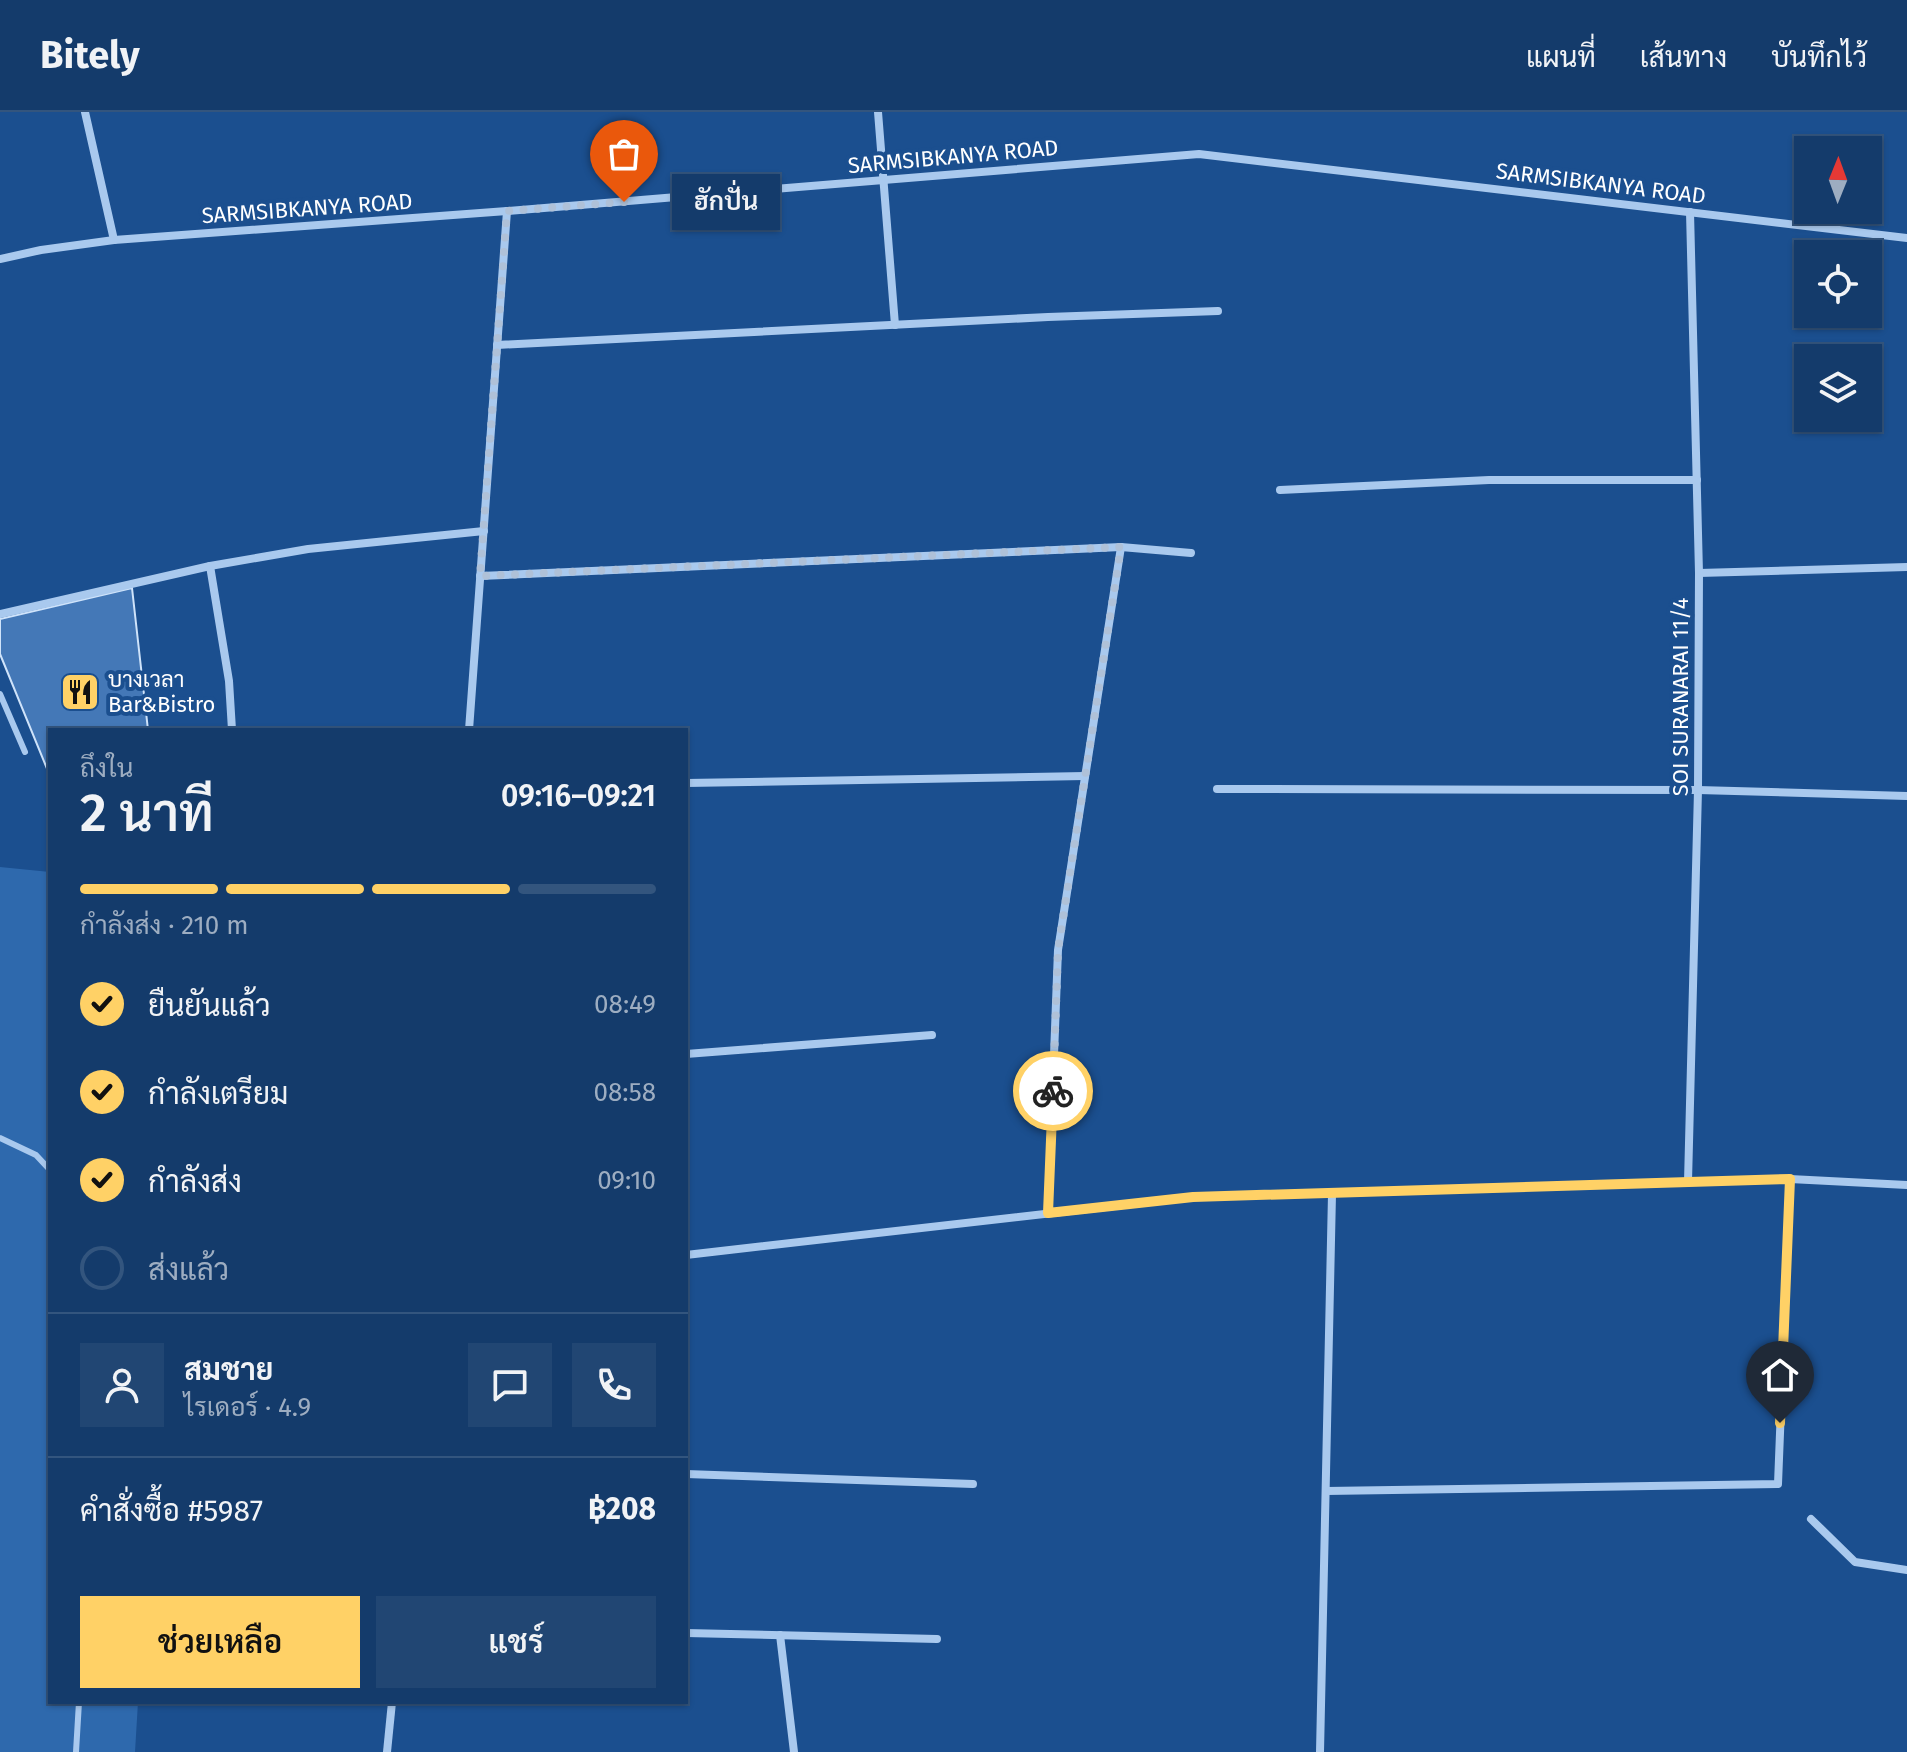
<!DOCTYPE html>
<html lang="th">
<meta charset="utf-8">
<style>
body{margin:0;font-family:"Fira Sans",Sarabun,sans-serif;background:#214673;color:#f1f3f6;height:100vh;display:flex;flex-direction:column;font-size:30px;white-space:nowrap}
*{box-sizing:border-box;margin:0}
p{font-size:26px;color:#9dadc1}
.icon{flex:none;width:44px;height:44px;fill:none;stroke:currentColor;stroke-width:2;stroke-linecap:round;stroke-linejoin:round}
.map{position:relative;flex:1;overflow:hidden}
.panel{position:absolute;left:48px;top:616px;width:640px;height:976px;display:flex;flex-direction:column;background:#143b6b;border-radius:0px;box-shadow:0 2px 6px #0004,0 0 0 2px #33557e}
.panel>*{flex:none}
.needle{width:52px;rotate:1deg}
.controls{position:absolute;left:1794px;top:24px;display:grid;gap:16px}
.controls a{display:grid;place-items:center;width:88px;height:88px;border-radius:0px;background:#143b6b;box-shadow:0 2px 6px #0004,0 0 0 2px #33557e;font-size:40px}
.pin{position:absolute;display:grid;place-items:center;width:68px;height:68px;color:#fff;margin:-82px -34px;border-radius:50% 50% 50% 0;rotate:-45deg;box-shadow:0 0 8px #0007}
.pin .icon{rotate:45deg}
.courier{position:absolute;display:grid;place-items:center;width:80px;height:80px;margin:-40px;border:6px solid #ffd166;border-radius:50%;background:#fff;color:#222;box-shadow:0 2px 10px #0007}
.bubble{position:absolute;height:56px;border-radius:0px;background:#143b6b;box-shadow:0 2px 6px #0004,0 0 0 2px #33557e;font-size:26px;font-weight:600;line-height:56px;text-align:center}
.headline em{font-style:normal;font-weight:600}
.headline div{display:flex;flex-direction:column-reverse}
.headline{display:flex;align-items:center;justify-content:space-between;height:136px;padding:0 32px}
h1{font-size:52px;font-weight:600;line-height:60px}
.bar{display:grid;grid-template-columns:repeat(4,1fr);gap:12px 8px;align-content:center;height:96px;padding:0 32px}
.bar i{height:10px;border-radius:6px;background:#33557e}
.bar .current{background:#ffd166}
.bar p{grid-column:span 4}
.line{display:flex;align-items:center;gap:20px;padding:0 32px;border-top:2px solid #33557e}
.line div{flex:1}
.round{display:grid;place-items:center;flex:none;width:84px;height:84px;border-radius:0px;background:#214673}
ol{padding:0 32px;list-style:none}
li{display:flex;align-items:center;gap:24px;height:88px}
li p{margin-inline-start:auto}
li .icon{padding:8px;border-radius:50%;background:#ffd166;color:#111;stroke-width:4}
li:last-child{color:#9dadc1}
li i{width:44px;height:44px;border:4px solid #33557e;border-radius:50%}
.cta{display:flex;gap:16px;margin-top:auto;padding:16px 32px}
.cta a{flex:1;height:92px;border-radius:0px;background:#ffd166;color:#111;font-size:32px;font-weight:600;line-height:92px;text-align:center}
.cta a+a{background:#214673;color:#f1f3f6}
header{display:flex;align-items:center;gap:48px;box-sizing:border-box;height:112px;padding:0 40px;background:#143b6b;border-bottom:2px solid #33557e}
header strong{font-size:38px}
nav{display:flex;gap:44px;margin-inline-start:auto;font-size:28px}
.map>svg:first-child{display:block}
</style>
<header>
<strong>Bitely</strong>
<nav><a>แผนที่</a><a>เส้นทาง</a><a>บันทึกไว้</a></nav>
</header>
<div class="map">
<svg width="1907" height="1640" viewBox="0 0 1907 1640">
<rect width="100%" height="100%" fill="#1b4f8f"/>
<polygon fill="#2e69ad" points="0,755 50,760 50,1590 138,1590 135,1640 0,1640"/>
<polygon fill="#4478b7" stroke="#cfe3fa" stroke-width="2" points="132,476 148,618 50,618 50,664 0,542 0,507"/>
<g fill="none" stroke-linecap="round" stroke-linejoin="round">
<g stroke="#a9c9ee" stroke-width="6">
<polyline points="0,582 25,640"/>
<polyline points="0,1026 36,1043 50,1058"/>
<polyline points="76,1640 79,1590"/>
</g>
<g stroke="#a9c9ee" stroke-width="8">
<polyline points="85,0 114,128"/>
<polyline points="878,0 895,213"/>
<polyline points="0,147 41,138 114,128 507,99 1199,42 1907,126"/>
<polyline points="497,233 1048,205 1218,199"/>
<polyline points="1280,378 1489,368 1697,368"/>
<polyline points="210,454 229,569 232,618"/>
<polyline points="1699,461 1907,455"/>
<polyline points="480,464 1121,435 1191,441"/>
<polyline points="0,502 210,454 308,437 484,419"/>
<polyline points="469,618 507,99"/>
<polyline points="686,671 1085,664"/>
<polyline points="1217,677 1698,678 1907,684"/>
<polyline points="686,942 932,923"/>
<polyline points="1688,1070 1698,678 1699,461 1690,100"/>
<polyline points="1048,1101 1058,838 1121,435"/>
<polyline points="686,1143 1193,1085 1790,1067 1907,1073"/>
<polyline points="686,1362 973,1372"/>
<polyline points="1326,1379 1778,1372 1790,1067"/>
<polyline points="1811,1407 1855,1450 1907,1458"/>
<polyline points="686,1521 937,1527"/>
<polyline points="780,1523 794,1640"/>
<polyline points="387,1640 392,1590"/>
<polyline points="1320,1640 1332,1082"/>
</g>
</g>
<g fill="none" stroke-linecap="round" stroke-linejoin="round">
<polyline stroke="#afc1d8" stroke-width="8" stroke-dasharray="0 14.4" points="624,90 507,99 480,464 1121,435 1058,838 1053,979"/>
<polyline stroke="#ffd166" stroke-width="10" points="1053,979 1048,1101 1193,1085 1790,1067 1780,1311"/>
</g>
<defs>
<symbol id="restaurant-square" viewBox="-11 -11 22 22"><rect x="-9" y="-9" width="18" height="18" rx="4" fill="#ffd166" stroke="#1b4f8f"/><path d="M-5-6h1v4h1v-4h1v4h1v-4h1v5L-1.5 .5V6h-2V.5L-5-1ZM5-6V6H3V1.5H1.5Q1.5-4 5-6Z" fill="#111"/></symbol>
</defs>
<g fill-rule="evenodd">
<use href="#restaurant-square" x="58" y="558" width="44" height="44"/>
</g>
<g text-anchor="middle" stroke-width="8" stroke-linejoin="round" paint-order="stroke">
<g font-size="22" fill="#fff" stroke="#1b4f8f">
<text transform="translate(953 44) rotate(-5)" y="8">SARMSIBKANYA ROAD</text>
<text transform="translate(1601 71) rotate(7)" y="8">SARMSIBKANYA ROAD</text>
<text transform="translate(307 96) rotate(-4)" y="8">SARMSIBKANYA ROAD</text>
<text transform="translate(1680 585) rotate(-90)" y="8">SOI SURANARAI 11/4</text>
</g>
<g font-size="22" fill="#fff" stroke="#1b4f8f" text-anchor="start">
<text x="108" y="575">บางเวลา<tspan x="108" dy="25">Bar&amp;Bistro</tspan></text>
</g>
</g>
</svg>
<div class="controls">
<a><svg class="needle" viewBox="-14 -14 28 28"><path d="M0-13l5 13h-10z" fill="#e53935"/><path d="M0 13l5-13h-10z" fill="#9dadc1"/></svg></a>
<a><svg class="icon" aria-label="locate" viewBox="0 0 24 24"><circle cx="12" cy="12" r="6"/><path d="M12 2v4M12 18v4M2 12h4M18 12h4"/></svg></a>
<a><svg class="icon" aria-label="layers" viewBox="0 0 24 24"><path d="M12 4l9 5-9 5-9-5zM3 14l9 5 9-5"/></svg></a>
</div>
<div class="pin" style="left:624px;top:90px;background:#ea580c"><svg class="icon" aria-label="bag" viewBox="0 0 24 24"><path d="M5 8h14l-1 12H6zM9 8a3 3 0 0 1 6 0"/></svg></div>
<div class="pin" style="left:1780px;top:1311px;background:#1f2937"><svg class="icon" aria-label="home" viewBox="0 0 24 24"><path d="M3 11l9-7 9 7M6 9v11h12V9"/></svg></div>
<div class="courier" style="left:1053px;top:979px"><svg class="icon" aria-label="bike" viewBox="0 0 24 24"><circle cx="6" cy="16" r="4"/><circle cx="18" cy="16" r="4"/><path d="M6 16l4-8h5l3 8M10 8l3 8H6M13 5h3"/></svg></div>
<div class="bubble" style="left:672px;top:62px;width:108px">ฮักปั่น</div>
<section class="panel">
<div class="headline"><div><h1>2 นาที</h1><p>ถึงใน</p></div><em>09:16–09:21</em></div>
<div class="bar"><i class="current"></i><i class="current"></i><i class="current"></i><i></i><p>กำลังส่ง · 210 m</p></div>
<ol>
<li><svg class="icon" aria-label="check" viewBox="0 0 24 24"><path d="M5 12l5 5 9-10"/></svg>ยืนยันแล้ว<p>08:49</p></li>
<li><svg class="icon" aria-label="check" viewBox="0 0 24 24"><path d="M5 12l5 5 9-10"/></svg>กำลังเตรียม<p>08:58</p></li>
<li><svg class="icon" aria-label="check" viewBox="0 0 24 24"><path d="M5 12l5 5 9-10"/></svg>กำลังส่ง<p>09:10</p></li>
<li><i></i>ส่งแล้ว</li>
</ol>
<div class="line" style="height:144px"><a class="round"><svg class="icon" aria-label="person" viewBox="0 0 24 24"><circle cx="12" cy="8" r="4"/><path d="M4 21q1-7 8-7t8 7"/></svg></a><div><b>สมชาย</b><p>ไรเดอร์ · 4.9</p></div><a class="round"><svg class="icon" aria-label="chat" viewBox="0 0 24 24"><path d="M4 5h16v11H9l-5 4z"/></svg></a><a class="round"><svg class="icon" aria-label="phone" viewBox="0 0 24 24"><path d="M5 4h4l2 5-3 2q2 4 5 5l2-3 5 2v4C11 20 4 13 5 4z"/></svg></a></div>
<div class="line" style="height:104px"><div>คำสั่งซื้อ #5987</div><b>฿208</b></div>
<div class="cta"><a>ช่วยเหลือ</a><a>แชร์</a></div>
</section>
</div>
